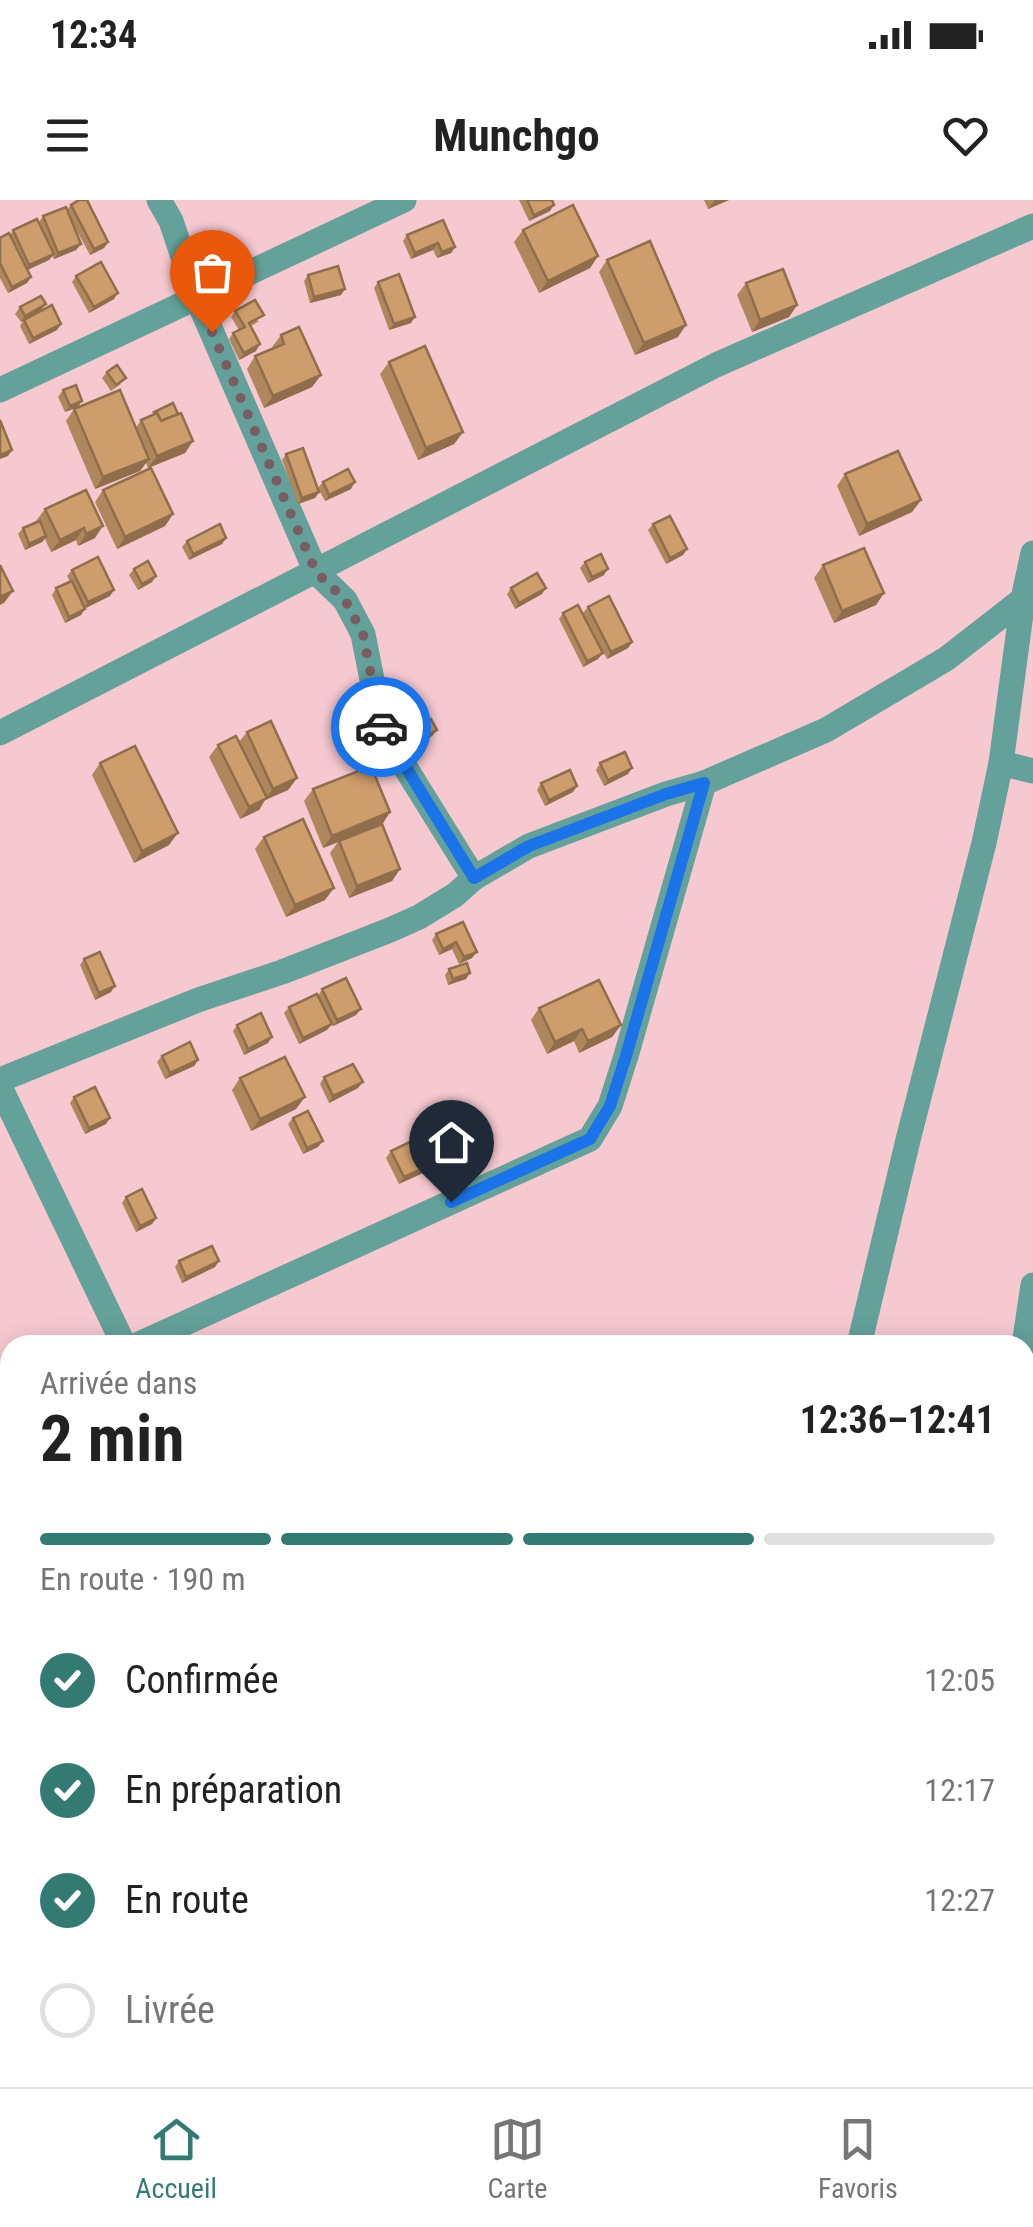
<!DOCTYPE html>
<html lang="fr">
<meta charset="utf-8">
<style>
body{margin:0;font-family:"Roboto Condensed",sans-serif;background:#f2f2f2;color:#222;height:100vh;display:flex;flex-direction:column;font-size:38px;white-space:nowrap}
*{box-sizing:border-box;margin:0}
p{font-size:32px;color:#767676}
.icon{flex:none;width:55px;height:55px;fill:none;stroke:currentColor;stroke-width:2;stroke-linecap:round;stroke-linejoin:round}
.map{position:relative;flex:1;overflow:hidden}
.side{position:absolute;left:0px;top:1135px;width:1035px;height:752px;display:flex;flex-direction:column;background:#fff;border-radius:30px 30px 0 0;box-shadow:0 5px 25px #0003}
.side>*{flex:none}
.pin{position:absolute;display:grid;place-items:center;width:85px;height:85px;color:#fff;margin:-102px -42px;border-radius:50% 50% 50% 0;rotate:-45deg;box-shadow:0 0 10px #0007}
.pin .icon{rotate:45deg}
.courier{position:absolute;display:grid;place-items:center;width:100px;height:100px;margin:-50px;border:8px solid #1a73e8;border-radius:50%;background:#fff;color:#222;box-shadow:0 2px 12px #0007}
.overview em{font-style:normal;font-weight:700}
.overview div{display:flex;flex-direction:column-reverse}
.overview{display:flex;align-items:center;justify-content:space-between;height:170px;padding:0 40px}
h1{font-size:65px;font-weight:700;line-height:75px}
.bar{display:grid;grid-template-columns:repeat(4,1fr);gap:15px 10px;align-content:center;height:120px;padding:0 40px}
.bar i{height:12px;border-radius:8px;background:#e0e0e0}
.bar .selected{background:#337a73}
.bar p{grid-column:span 4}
ol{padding:0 40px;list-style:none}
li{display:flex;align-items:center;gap:30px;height:110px}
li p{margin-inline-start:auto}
li .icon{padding:10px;border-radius:50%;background:#337a73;color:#fff;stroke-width:4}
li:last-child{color:#767676}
li i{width:55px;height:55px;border:5px solid #e0e0e0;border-radius:50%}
.status{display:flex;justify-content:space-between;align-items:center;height:70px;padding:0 50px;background:#fff;direction:ltr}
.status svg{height:28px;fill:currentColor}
header{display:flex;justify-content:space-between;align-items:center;height:130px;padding:0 40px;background:#fff;font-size:45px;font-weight:700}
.tab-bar{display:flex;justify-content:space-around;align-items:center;height:140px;border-top:2px solid #e0e0e0;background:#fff;font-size:28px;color:#767676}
.tab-bar a{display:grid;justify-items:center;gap:5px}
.tab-bar .selected{color:#337a73}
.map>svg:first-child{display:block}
</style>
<div class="status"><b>12:34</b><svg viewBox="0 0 49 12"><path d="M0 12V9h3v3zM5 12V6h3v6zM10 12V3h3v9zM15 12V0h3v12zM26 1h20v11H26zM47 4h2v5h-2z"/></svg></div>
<header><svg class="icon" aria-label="menu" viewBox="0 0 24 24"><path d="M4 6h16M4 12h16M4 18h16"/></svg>Munchgo<svg class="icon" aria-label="heart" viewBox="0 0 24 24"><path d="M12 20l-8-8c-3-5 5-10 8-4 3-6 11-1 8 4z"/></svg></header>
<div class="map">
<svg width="1033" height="1887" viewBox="0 0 1033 1887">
<rect width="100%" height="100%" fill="#f6c9d1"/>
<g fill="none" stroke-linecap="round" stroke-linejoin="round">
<g stroke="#63a19a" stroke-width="25">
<polyline points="159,0 171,21 197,98 316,372 345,400 363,434 382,530 474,678"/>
<polyline points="0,190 404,0"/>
<polyline points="0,533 716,165 1033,26"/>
<polyline points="1001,563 1033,571"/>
<polyline points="0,880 198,800 282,772 390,730 419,717 455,695 474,678 529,646 666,594 704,583 826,530 946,459 1023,399 1033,403"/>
<polyline points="0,887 124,1145"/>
<polyline points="137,1145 590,939 610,906 626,856 704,583"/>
<polyline points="859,1145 908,940 984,643 1001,563 1023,399 1033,353"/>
<polyline points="1024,1145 1033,1085"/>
<polyline points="1025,1200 1033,1196"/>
<polyline points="0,1207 10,1203"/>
<polyline points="1025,1624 1033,1628"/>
<polyline points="1025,1722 1033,1719"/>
<polyline points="1025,1871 1033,1871"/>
<polyline points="93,1878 98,1887"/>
<polyline points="958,1878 966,1887"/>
<polyline points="0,1887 20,1878"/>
<polyline points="685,1887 703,1878"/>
</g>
</g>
<g fill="#b0875d">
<polygon points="519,0 552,0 550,11 529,21"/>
<polygon points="704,0 729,0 708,9"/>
<polygon points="71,5 108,42 104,48 90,55 71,20 81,44 76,50 54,59 52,56 49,60 27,70 31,77 27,83 8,93 0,78 0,38 10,36 13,30 39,22 43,16 67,10"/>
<polygon points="523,30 598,56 590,68 539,93 514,42"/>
<polygon points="407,35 455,47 451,53 437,58 433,50 411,59 403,41"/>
<polygon points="607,60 678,137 635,155 599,72"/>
<polygon points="308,75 341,95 310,103 304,81"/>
<polygon points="76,76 114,99 89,113 72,82"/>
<polygon points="378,82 411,123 389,130 374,88"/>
<polygon points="746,83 797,105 789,117 752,132 737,95"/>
<polygon points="46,104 41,110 61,124 57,130 29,144 20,126 23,121 21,122 15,114 20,107"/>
<polygon points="235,111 259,121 251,126 256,151 239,160 229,139 233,133 239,130 231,117"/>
<polygon points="281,135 321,175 312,187 264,208 247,169 255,156 273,149 272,147"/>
<polygon points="389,162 463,232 454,244 418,260 380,174"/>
<polygon points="107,172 121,184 111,191 102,178"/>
<polygon points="63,190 78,207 65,212 58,197"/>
<polygon points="74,209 136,228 141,220 153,215 154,212 193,241 185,253 148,268 146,263 140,271 95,289 66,221"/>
<polygon points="286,254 319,292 315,298 298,304 282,260"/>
<polygon points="845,274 921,300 912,312 859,336 837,286"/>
<polygon points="323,282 351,289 325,301 318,288"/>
<polygon points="86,290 95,338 78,346 76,340 51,352 45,339 42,342 25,350 18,334 23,328 36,321 45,309"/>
<polygon points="103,290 173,314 165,326 117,349 95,302"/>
<polygon points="653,324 687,349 683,355 666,364 648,330"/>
<polygon points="226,338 222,344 189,360 182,347 187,341"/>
<polygon points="585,362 604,375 588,383 580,368"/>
<polygon points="823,365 884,393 876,405 834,423 814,378"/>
<polygon points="134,369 152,382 138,390 129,375"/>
<polygon points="72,370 110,396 85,408 81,415 65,423 52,395 56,388 70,382 67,376"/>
<polygon points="511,388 542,394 515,409 507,394"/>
<polygon points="588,407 632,442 628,448 607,459 583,413"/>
<polygon points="563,413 598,459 583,467 559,419"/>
<polygon points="414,529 437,530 432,536 415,545 409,535"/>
<polygon points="247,532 297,578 288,590 265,600 259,610 240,619 209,557 218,545 239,542"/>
<polygon points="100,563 169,645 134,663 92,575"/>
<polygon points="600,563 632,568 628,574 604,586 596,570"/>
<polygon points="541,583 577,586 573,592 545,606 537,590"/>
<polygon points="313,589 390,612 382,624 400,669 392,681 349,698 330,653 338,642 323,648 304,601"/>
<polygon points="264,637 325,700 286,717 255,649"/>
<polygon points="463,722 472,758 459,764 452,749 439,755 432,740 436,734"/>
<polygon points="84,759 111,792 95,800 80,765"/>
<polygon points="449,769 466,779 448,785 445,775"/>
<polygon points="322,789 361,809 356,815 333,826 318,796"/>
<polygon points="289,807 327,830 299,844 284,813"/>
<polygon points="539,808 621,825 612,837 579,853 574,841 547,854 531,820"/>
<polygon points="237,825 268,843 244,855 233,831"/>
<polygon points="162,856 198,860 194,866 165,879 157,862"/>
<polygon points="324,877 358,888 329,903 320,884"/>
<polygon points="240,878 296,909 251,931 232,890"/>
<polygon points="74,897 106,924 85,934 70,903"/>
<polygon points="293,918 318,947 303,954 288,924"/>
<polygon points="391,951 429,966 425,972 399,984 386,958"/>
<polygon points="126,997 156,1018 152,1024 136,1032 122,1003"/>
<polygon points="179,1061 215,1067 182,1083 175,1067"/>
<polygon points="161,1878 203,1878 208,1887 164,1887 160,1879"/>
<polygon points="577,1878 598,1878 601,1887 578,1887"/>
</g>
<g fill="#906e4c">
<polygon points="715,0 729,0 708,9"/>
<polygon points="554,5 550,11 529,21 534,15"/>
<polygon points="108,42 104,48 90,55 94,49"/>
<polygon points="438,43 433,50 411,59 415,53"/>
<polygon points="81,44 76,50 54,59 58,53"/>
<polygon points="455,47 451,53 437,58 442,52"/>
<polygon points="54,54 49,60 25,71 29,65"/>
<polygon points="598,56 590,68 539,93 548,81"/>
<polygon points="31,77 27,83 8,93 12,87"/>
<polygon points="345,89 341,95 310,103 314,97"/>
<polygon points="118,93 114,99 89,113 94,107"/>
<polygon points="46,104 41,110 21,122 25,116"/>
<polygon points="797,105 789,117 752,132 760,120"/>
<polygon points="415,117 411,123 389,130 394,124"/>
<polygon points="61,124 57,130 29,144 33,138"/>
<polygon points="686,125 678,137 635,155 644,143"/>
<polygon points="260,144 256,151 239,160 244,153"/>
<polygon points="321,175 312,187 264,208 273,196"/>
<polygon points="82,201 78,207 65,212 70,206"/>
<polygon points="463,232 454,244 418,260 426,248"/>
<polygon points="193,241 185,253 148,268 157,256"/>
<polygon points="12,250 8,256 0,259 0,255"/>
<polygon points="149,259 140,271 95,289 103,277"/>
<polygon points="355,282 351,289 325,301 329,295"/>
<polygon points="319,292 315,298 298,304 302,298"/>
<polygon points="921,300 912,312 859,336 867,324"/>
<polygon points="173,314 165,326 117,349 125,337"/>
<polygon points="103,326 95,338 78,346 86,334"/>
<polygon points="84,328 76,340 51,352 60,340"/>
<polygon points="46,336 42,342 25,350 29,344"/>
<polygon points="226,338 222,344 189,360 193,354"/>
<polygon points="687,349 683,355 666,364 670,358"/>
<polygon points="608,369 604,375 588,383 592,377"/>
<polygon points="156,376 152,382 138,390 142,384"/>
<polygon points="546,388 542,394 515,409 519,403"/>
<polygon points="114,390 110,396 84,409 88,402"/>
<polygon points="13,391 4,403 0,405 0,397"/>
<polygon points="884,393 876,405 834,423 842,411"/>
<polygon points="85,409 81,415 65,423 69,417"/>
<polygon points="632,442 628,448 607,459 611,452"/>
<polygon points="603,453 598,459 583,467 587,461"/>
<polygon points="437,530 432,536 415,545 420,539"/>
<polygon points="632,568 628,574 604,586 608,580"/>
<polygon points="297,578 288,590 265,600 259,610 240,619 249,607 266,598 273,589"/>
<polygon points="577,586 573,592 545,606 549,600"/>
<polygon points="390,612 382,625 323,648 332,636"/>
<polygon points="178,633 169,645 134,663 142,651"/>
<polygon points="400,669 392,681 349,698 357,686"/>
<polygon points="334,688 325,700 286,717 295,705"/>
<polygon points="456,742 452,749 439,755 443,749"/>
<polygon points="477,752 472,758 459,764 464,757"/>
<polygon points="470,773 466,779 448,785 453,779"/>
<polygon points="115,786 111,792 95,800 99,793"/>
<polygon points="361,809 356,815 333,826 337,820"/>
<polygon points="332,824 327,830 299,844 303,838"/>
<polygon points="621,825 612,837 579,853 588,841"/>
<polygon points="582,829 574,841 547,854 555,842"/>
<polygon points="272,837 268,843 244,855 248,849"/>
<polygon points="198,860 194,866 165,879 170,873"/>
<polygon points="363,882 358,888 329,903 333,896"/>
<polygon points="305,897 296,909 251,931 260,919"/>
<polygon points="110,918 106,924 85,934 89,928"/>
<polygon points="323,941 318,947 303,954 307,948"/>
<polygon points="429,966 425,972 399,984 404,977"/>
<polygon points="156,1018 152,1024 136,1032 140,1026"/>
<polygon points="219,1061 215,1067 182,1083 186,1077"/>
<polygon points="10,1273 10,1285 0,1289 0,1277"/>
</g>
<g fill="#cd9d6c" stroke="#906e4c" stroke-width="2.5">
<polygon points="79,0 87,0 108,42 94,49 71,5"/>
<polygon points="527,0 552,0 554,5 534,15"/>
<polygon points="573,5 598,56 548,81 523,30"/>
<polygon points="66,7 81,44 58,53 43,16"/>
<polygon points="37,19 54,54 29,65 13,30"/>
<polygon points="443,20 455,47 442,52 438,43 415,53 407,35"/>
<polygon points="9,33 31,77 12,87 0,63 0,38"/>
<polygon points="650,41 686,125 644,143 607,60"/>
<polygon points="101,62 118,93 94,107 76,76"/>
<polygon points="338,66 345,89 314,97 308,75"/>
<polygon points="783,69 797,105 760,120 746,83"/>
<polygon points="399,74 415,117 394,124 378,82"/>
<polygon points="41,96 46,104 25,116 20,107"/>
<polygon points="255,100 264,115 249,123 260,144 244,153 233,133 245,127 235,111"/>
<polygon points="52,105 61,124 33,138 24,120"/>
<polygon points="299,127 321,175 273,196 255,156 284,144 281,135"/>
<polygon points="425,146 463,232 426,248 389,162"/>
<polygon points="117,165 126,178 116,185 107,172"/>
<polygon points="76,185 82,201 70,206 63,190"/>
<polygon points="120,190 149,259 103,277 74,209"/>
<polygon points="173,203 178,214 161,221 157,213 155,213 154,212"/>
<polygon points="157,213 161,221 181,213 193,241 157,256 141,220"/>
<polygon points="0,220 12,250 0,255"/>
<polygon points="303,248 319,292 302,298 286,254"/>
<polygon points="898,251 921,300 867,324 845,274"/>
<polygon points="151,268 173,314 125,337 103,290"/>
<polygon points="348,269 355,282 329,295 323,282"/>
<polygon points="86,290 103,326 86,334 84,328 60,340 45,309"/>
<polygon points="670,316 687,349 670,358 653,324"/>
<polygon points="40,321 46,336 29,344 23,328"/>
<polygon points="220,324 226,338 193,354 187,341"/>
<polygon points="864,348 884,393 842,411 823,365"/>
<polygon points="601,354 608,369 592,377 585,362"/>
<polygon points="98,357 114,390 88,402 72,370"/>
<polygon points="148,361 156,376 142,384 134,369"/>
<polygon points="0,365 13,391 0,397"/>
<polygon points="537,373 546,388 519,403 511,388"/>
<polygon points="72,381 85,409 69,417 56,388"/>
<polygon points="609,396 632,442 611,452 588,407"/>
<polygon points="578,405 603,453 587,461 563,413"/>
<polygon points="431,519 437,530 420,539 414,529"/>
<polygon points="271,521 297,578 273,589 247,532"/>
<polygon points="236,536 267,598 249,607 218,545"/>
<polygon points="135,546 178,633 142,651 100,563"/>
<polygon points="625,552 632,568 608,580 600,563"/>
<polygon points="371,566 390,612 332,636 313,589"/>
<polygon points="570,570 577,586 549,600 541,583"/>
<polygon points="303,619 334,688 295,705 264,637"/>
<polygon points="382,624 400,669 357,686 339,641"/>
<polygon points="463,722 477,752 464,757 456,742 443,749 436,734"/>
<polygon points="100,752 115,786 99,793 84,759"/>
<polygon points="467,763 470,773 453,779 449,769"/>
<polygon points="346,778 361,809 337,820 322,789"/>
<polygon points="599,780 621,825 588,841 582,829 555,842 539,808"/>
<polygon points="317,794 332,824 303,838 289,807"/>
<polygon points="261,813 272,837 248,849 237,825"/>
<polygon points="190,842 198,860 170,873 162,856"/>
<polygon points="285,857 305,897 260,919 240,878"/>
<polygon points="353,864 363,882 333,896 324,877"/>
<polygon points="95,887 110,918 89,928 74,897"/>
<polygon points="308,911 323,941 307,948 293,918"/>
<polygon points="416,939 429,966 404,977 391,951"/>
<polygon points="142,989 156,1018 140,1026 126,997"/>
<polygon points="212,1046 219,1061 186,1077 179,1061"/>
<polygon points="10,1225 10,1273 0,1277 0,1229"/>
<polygon points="166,1878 203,1878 208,1887 171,1887"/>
<polygon points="298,1878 337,1878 341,1887 293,1887 290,1881"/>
<polygon points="419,1878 466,1878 471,1887 416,1887 413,1880"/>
<polygon points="582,1878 598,1878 601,1887 585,1887"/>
</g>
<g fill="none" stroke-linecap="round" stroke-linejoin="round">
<polyline stroke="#785e62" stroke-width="10" stroke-dasharray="0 18" points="212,132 316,372 345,400 363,434 381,527"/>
<polyline stroke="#1a73e8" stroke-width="12" points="381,527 474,678 529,646 666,594 704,583 626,856 610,906 590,939 451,1002"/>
</g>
</svg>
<div class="pin" style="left:212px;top:132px;background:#ea580c"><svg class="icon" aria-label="bag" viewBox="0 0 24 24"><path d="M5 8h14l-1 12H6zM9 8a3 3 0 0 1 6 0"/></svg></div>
<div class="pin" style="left:451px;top:1002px;background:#1f2937"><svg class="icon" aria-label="home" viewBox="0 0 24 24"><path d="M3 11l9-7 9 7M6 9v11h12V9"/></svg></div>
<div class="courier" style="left:381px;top:527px"><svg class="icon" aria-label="car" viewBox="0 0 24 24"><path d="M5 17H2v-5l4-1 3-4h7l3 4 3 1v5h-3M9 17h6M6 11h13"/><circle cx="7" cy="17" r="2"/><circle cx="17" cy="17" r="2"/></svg></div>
<section class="side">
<div class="overview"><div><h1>2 min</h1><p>Arrivée dans</p></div><em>12:36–12:41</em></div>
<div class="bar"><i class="selected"></i><i class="selected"></i><i class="selected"></i><i></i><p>En route · 190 m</p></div>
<ol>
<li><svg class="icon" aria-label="check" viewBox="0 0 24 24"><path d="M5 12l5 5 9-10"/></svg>Confirmée<p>12:05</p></li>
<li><svg class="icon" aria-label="check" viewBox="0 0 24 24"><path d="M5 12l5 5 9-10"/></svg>En préparation<p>12:17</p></li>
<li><svg class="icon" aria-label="check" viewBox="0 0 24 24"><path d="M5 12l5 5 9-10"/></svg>En route<p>12:27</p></li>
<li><i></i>Livrée</li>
</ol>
</section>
</div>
<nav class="tab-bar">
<a class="selected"><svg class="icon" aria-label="home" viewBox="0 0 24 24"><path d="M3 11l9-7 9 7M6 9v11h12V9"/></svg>Accueil</a>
<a><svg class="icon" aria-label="map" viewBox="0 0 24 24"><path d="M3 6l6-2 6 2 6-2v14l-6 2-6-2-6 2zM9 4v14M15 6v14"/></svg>Carte</a>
<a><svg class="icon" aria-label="saved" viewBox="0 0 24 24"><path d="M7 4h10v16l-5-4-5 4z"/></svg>Favoris</a>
</nav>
